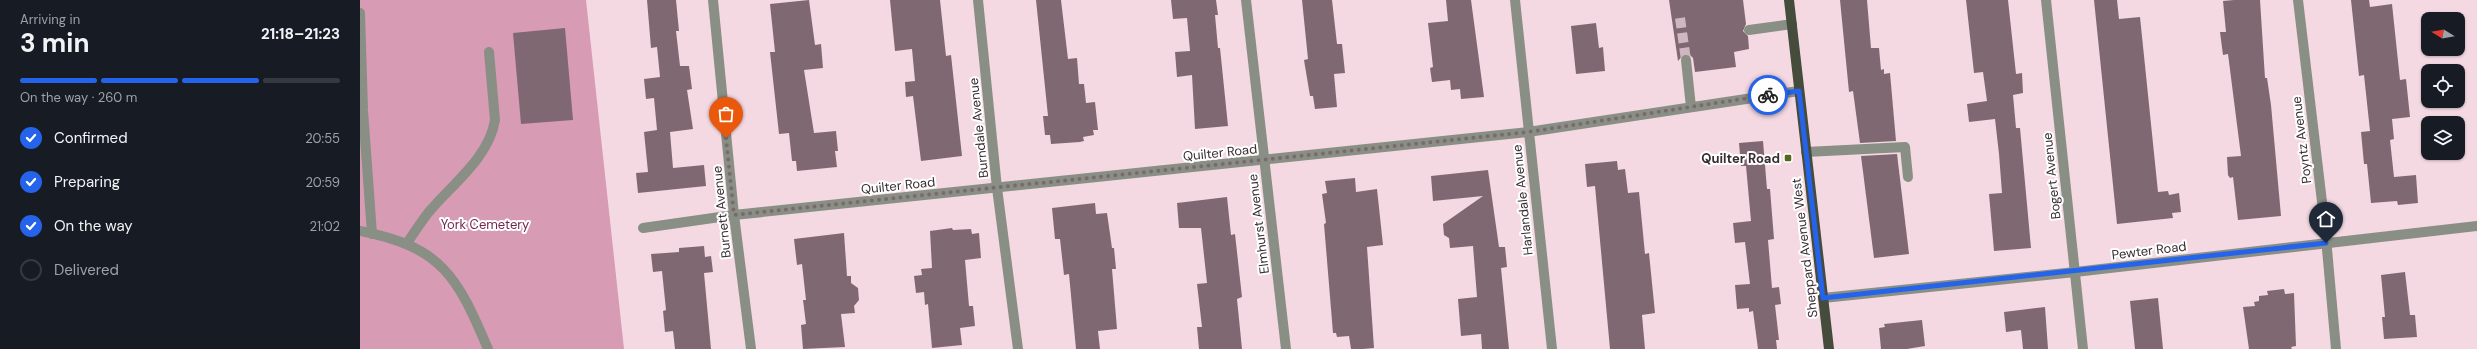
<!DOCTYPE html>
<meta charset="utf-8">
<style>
body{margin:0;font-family:"DM Sans",sans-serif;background:#20242c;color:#f1f3f6;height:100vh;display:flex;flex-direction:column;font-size:15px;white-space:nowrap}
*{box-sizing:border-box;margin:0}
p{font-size:13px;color:#9ea1a6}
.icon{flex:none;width:22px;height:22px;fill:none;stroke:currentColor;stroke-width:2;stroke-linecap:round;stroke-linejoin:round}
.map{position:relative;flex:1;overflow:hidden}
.side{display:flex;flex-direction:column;background:#171b24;width:360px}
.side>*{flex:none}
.needle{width:26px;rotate:281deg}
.controls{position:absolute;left:2061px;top:12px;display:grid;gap:8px}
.controls a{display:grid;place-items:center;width:44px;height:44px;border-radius:8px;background:#171b24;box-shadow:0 1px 3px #0004;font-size:20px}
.pin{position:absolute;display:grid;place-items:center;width:34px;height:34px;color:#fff;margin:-41px -17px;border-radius:50% 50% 50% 0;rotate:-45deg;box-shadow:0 0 4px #0007}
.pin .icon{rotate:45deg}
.courier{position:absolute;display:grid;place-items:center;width:40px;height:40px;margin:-20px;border:3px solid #2563eb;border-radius:50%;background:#fff;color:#222;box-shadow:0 1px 5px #0007}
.head em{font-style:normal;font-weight:700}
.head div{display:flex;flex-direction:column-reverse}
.head{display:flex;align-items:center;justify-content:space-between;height:68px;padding:0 20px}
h1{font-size:26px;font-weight:700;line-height:30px}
.bar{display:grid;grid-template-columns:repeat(4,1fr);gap:6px 4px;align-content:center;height:48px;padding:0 20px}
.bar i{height:5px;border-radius:3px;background:#363941}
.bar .on{background:#2563eb}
.bar p{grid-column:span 4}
ol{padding:0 20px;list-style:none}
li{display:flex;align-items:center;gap:12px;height:44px}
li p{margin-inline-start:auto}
li .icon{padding:4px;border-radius:50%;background:#2563eb;color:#fff;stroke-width:4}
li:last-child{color:#9ea1a6}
li i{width:22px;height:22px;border:2px solid #363941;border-radius:50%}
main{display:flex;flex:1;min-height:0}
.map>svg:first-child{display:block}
</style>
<main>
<section class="side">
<div class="head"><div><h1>3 min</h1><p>Arriving in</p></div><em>21:18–21:23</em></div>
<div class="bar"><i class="on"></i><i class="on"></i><i class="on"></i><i></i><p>On the way · 260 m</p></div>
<ol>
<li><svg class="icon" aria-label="check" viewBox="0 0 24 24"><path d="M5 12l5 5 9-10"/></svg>Confirmed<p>20:55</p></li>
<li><svg class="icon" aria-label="check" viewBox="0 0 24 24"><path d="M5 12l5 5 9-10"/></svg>Preparing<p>20:59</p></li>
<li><svg class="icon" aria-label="check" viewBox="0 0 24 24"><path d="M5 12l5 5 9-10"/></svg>On the way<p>21:02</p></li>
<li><i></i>Delivered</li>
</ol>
</section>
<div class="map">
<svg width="2117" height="349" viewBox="0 0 2117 349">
<rect width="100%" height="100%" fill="#f4d9e3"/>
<polygon fill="#d79bb4" points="0,0 226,0 264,349 0,349"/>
<g fill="#806872">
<polygon points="287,0 316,0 319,31 316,31 320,66 329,66 332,89 327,90 333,129 310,132 313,168 344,165 346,186 278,193 276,173 288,172 284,132 297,130 294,98 286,99 284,79 300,77 297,47 291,48"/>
<polygon points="449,0 455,45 461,44 463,68 444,70 454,133 476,131 478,151 475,151 477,167 437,171 436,161 432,161 429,133 419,134 410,52 415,52 410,4"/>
<polygon points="530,0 580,0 586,56 591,55 602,156 561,161 553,96 546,97 545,82 555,81 552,49 535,51"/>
<polygon points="676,0 701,0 708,59 717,58 719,84 724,84 726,103 735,102 738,130 733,130 734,135 723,137 724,141 720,142 691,144 690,135 685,135 683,116 688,116"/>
<polygon points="811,0 856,0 858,15 855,15 858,48 860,48 868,126 835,129 832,75 817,77 815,52 830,51 827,18 813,19"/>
<polygon points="942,0 972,0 977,44 982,44 985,73 974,74 977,107 955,109 953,96 950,96 944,60 948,59"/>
<polygon points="1086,0 1111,0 1124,97 1101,99 1100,89 1091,90 1090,80 1072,82 1070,68 1073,67 1068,23 1088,21"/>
<polygon points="1309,0 1383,0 1386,24 1383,31 1388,36 1389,49 1374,52 1376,67 1335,72 1333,58 1329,54 1323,55 1318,61"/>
<polygon points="1480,0 1507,0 1511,48 1519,48 1521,70 1524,69 1524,74 1530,73 1536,141 1500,143 1493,91 1489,92"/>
<polygon points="1606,0 1648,0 1656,74 1662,73 1663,93 1653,95 1656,128 1660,128 1671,248 1634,251 1629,194 1642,193 1639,154 1635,119 1609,122 1607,104 1627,101 1623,72 1614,73"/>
<polygon points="1734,0 1757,0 1759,19 1780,17 1798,192 1808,191 1809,195 1819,193 1821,212 1812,213 1813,218 1757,224"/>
<polygon points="1874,0 1900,0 1905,78 1907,78 1911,105 1921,216 1878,220 1873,177 1870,178 1868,175 1867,157 1881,156 1868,54 1863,55 1860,32 1866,32 1863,1"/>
<polygon points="1991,0 2009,0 2010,7 2032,4 2040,80 2046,79 2050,117 2032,119 2034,139 2030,140 2034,177 2056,175 2058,203 2038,205 2037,201 2011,203 2007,164 2004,164 2001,132 2010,131 2004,75 1999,76"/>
<polygon points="1236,23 1239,48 1243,47 1245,71 1216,74 1211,26"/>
<polygon points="205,28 213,120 161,124 153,33"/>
<polygon points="1403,141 1407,189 1410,189 1414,239 1408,240 1412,288 1419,287 1421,304 1415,305 1419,340 1416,340 1417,349 1398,349 1393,311 1389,312 1389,308 1377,309 1375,285 1390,284 1385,242 1375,243 1373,223 1391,221 1386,166 1381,166 1379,143"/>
<polygon points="1537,154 1549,254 1514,258 1501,156"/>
<polygon points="1257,161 1258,170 1265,169 1268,193 1279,192 1285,254 1289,253 1295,313 1282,315 1285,349 1250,349 1235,186 1227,187 1225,164"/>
<polygon points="1128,170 1139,247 1145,247 1147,267 1141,268 1149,349 1122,349 1121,334 1101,336 1098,299 1117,297 1113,246 1090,248 1089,238 1084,235 1083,224 1123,196 1073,201 1071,176"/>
<polygon points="995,178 996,192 1017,189 1023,245 1007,247 1014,348 1003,349 991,349 989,336 977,337 976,333 973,333 964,224 966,223 962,194 967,193 965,181"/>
<polygon points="867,197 871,235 875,234 882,297 877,299 882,349 839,349 837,327 842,327 837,284 847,283 841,228 819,228 817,203"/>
<polygon points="735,203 736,214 747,213 752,248 754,248 756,269 752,269 757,329 738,331 740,349 716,349 709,274 704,275 700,239 695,239 692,208"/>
<polygon points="592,228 593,230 611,229 612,234 619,233 621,258 605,260 609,306 613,306 615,326 600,328 602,345 572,348 568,304 565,305 564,292 556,293 554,276 562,275 561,269 572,268 570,231"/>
<polygon points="484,233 487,276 491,276 491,283 498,288 499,300 494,306 495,313 481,314 485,347 443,349 441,325 446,324 443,300 446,300 442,264 437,265 434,239"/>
<polygon points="344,246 345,257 351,256 353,272 344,273 351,349 315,349 313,331 305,332 303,311 306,310 302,271 293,272 291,254 319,252 319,248"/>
<polygon points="2045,272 2050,315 2055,315 2057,337 2024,339 2022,317 2025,317 2021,275"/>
<polygon points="1924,289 1925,294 1934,293 1936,346 1931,347 1932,349 1889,349 1883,307 1895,306 1894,302 1899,301 1899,296 1908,295 1907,291"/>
<polygon points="1798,298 1803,349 1775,349 1770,301"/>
<polygon points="1685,307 1688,349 1663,349 1661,330 1646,332 1644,312"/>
<polygon points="1562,320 1565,346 1547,349 1521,349 1519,328 1525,327 1524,324"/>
</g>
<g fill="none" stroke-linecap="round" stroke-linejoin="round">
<polyline stroke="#ceb7c0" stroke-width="10" stroke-dasharray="10 5" stroke-linecap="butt" points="1320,18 1326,60"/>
<g stroke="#8a8f85" stroke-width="10">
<polyline points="353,0 374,215 391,349"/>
<polyline points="618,0 637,188 658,349"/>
<polyline points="886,0 926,349"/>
<polyline points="1155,0 1192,349"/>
<polyline points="1686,0 1723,349"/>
<polyline points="1938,0 1965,227 1976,349"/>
<polyline points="0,13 3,110 12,234"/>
<polyline points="1389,30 1432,24"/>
<polyline points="1326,60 1331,107"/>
<polyline points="1446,152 1545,147 1548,177"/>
<polyline points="283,228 374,215 1168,132 1439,91"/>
<path d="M0,231C82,247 97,276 128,349"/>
<path d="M47,243C54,233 61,222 68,213C91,185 129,158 135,120L129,52"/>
<polyline points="1463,298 1715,272 2117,226"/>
</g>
<polyline stroke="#454c3b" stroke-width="10" points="1429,0 1469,349"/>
</g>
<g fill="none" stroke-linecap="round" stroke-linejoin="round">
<polyline stroke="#7a6a70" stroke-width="4" stroke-dasharray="0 7.2" points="366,138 374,215 1168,132 1408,95"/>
<polyline stroke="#2563eb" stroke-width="5" points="1408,95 1439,91 1463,298 1966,243"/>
</g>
<rect fill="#50691a" stroke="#fff" stroke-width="1.5" x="1424" y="154" width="8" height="8" rx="2"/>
<g text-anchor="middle" stroke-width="4" stroke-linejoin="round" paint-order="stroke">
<g font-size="13" fill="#382e32" stroke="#fff">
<text transform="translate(618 128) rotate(-96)" y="5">Burndale Avenue</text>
<text transform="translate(1941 140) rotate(-97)" y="5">Poyntz Avenue</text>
<text transform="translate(860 152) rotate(-6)" y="5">Quilter Road</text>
<text transform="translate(1691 176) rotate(-96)" y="5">Bogert Avenue</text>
<text transform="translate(538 185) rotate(-6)" y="5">Quilter Road</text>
<text transform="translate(1162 200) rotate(-96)" y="5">Harlandale Avenue</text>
<text transform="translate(361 212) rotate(-96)" y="5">Burnett Avenue</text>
<text transform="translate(898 224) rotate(-97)" y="5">Elmhurst Avenue</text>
<text transform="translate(1444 248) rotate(-97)" y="5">Sheppard Avenue West</text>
<text transform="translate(1789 250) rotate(-7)" y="5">Pewter Road</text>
</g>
<g font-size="13" font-weight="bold" fill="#382e32" stroke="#fff" text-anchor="end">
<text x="1420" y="163">Quilter Road</text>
</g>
<g font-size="13" fill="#70264b" stroke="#fff">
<text x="125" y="229">York Cemetery</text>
</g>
</g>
</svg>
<div class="controls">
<a><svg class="needle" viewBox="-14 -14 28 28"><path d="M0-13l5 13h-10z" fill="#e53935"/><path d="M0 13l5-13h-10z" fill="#9ea1a6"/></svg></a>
<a><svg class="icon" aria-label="locate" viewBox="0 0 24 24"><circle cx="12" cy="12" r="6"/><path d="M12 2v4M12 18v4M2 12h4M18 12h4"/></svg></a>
<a><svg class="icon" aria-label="layers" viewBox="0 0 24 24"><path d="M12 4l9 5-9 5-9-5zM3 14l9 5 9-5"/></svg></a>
</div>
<div class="pin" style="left:366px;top:138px;background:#ea580c"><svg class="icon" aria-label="bag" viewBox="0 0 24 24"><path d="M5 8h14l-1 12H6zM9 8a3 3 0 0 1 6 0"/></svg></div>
<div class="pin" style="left:1966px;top:243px;background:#1f2937"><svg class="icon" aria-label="home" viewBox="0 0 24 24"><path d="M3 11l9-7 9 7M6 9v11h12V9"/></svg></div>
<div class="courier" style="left:1408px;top:95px"><svg class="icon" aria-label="bike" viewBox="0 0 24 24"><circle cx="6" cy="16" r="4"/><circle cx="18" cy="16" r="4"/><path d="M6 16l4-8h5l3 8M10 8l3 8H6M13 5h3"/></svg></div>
</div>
</main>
